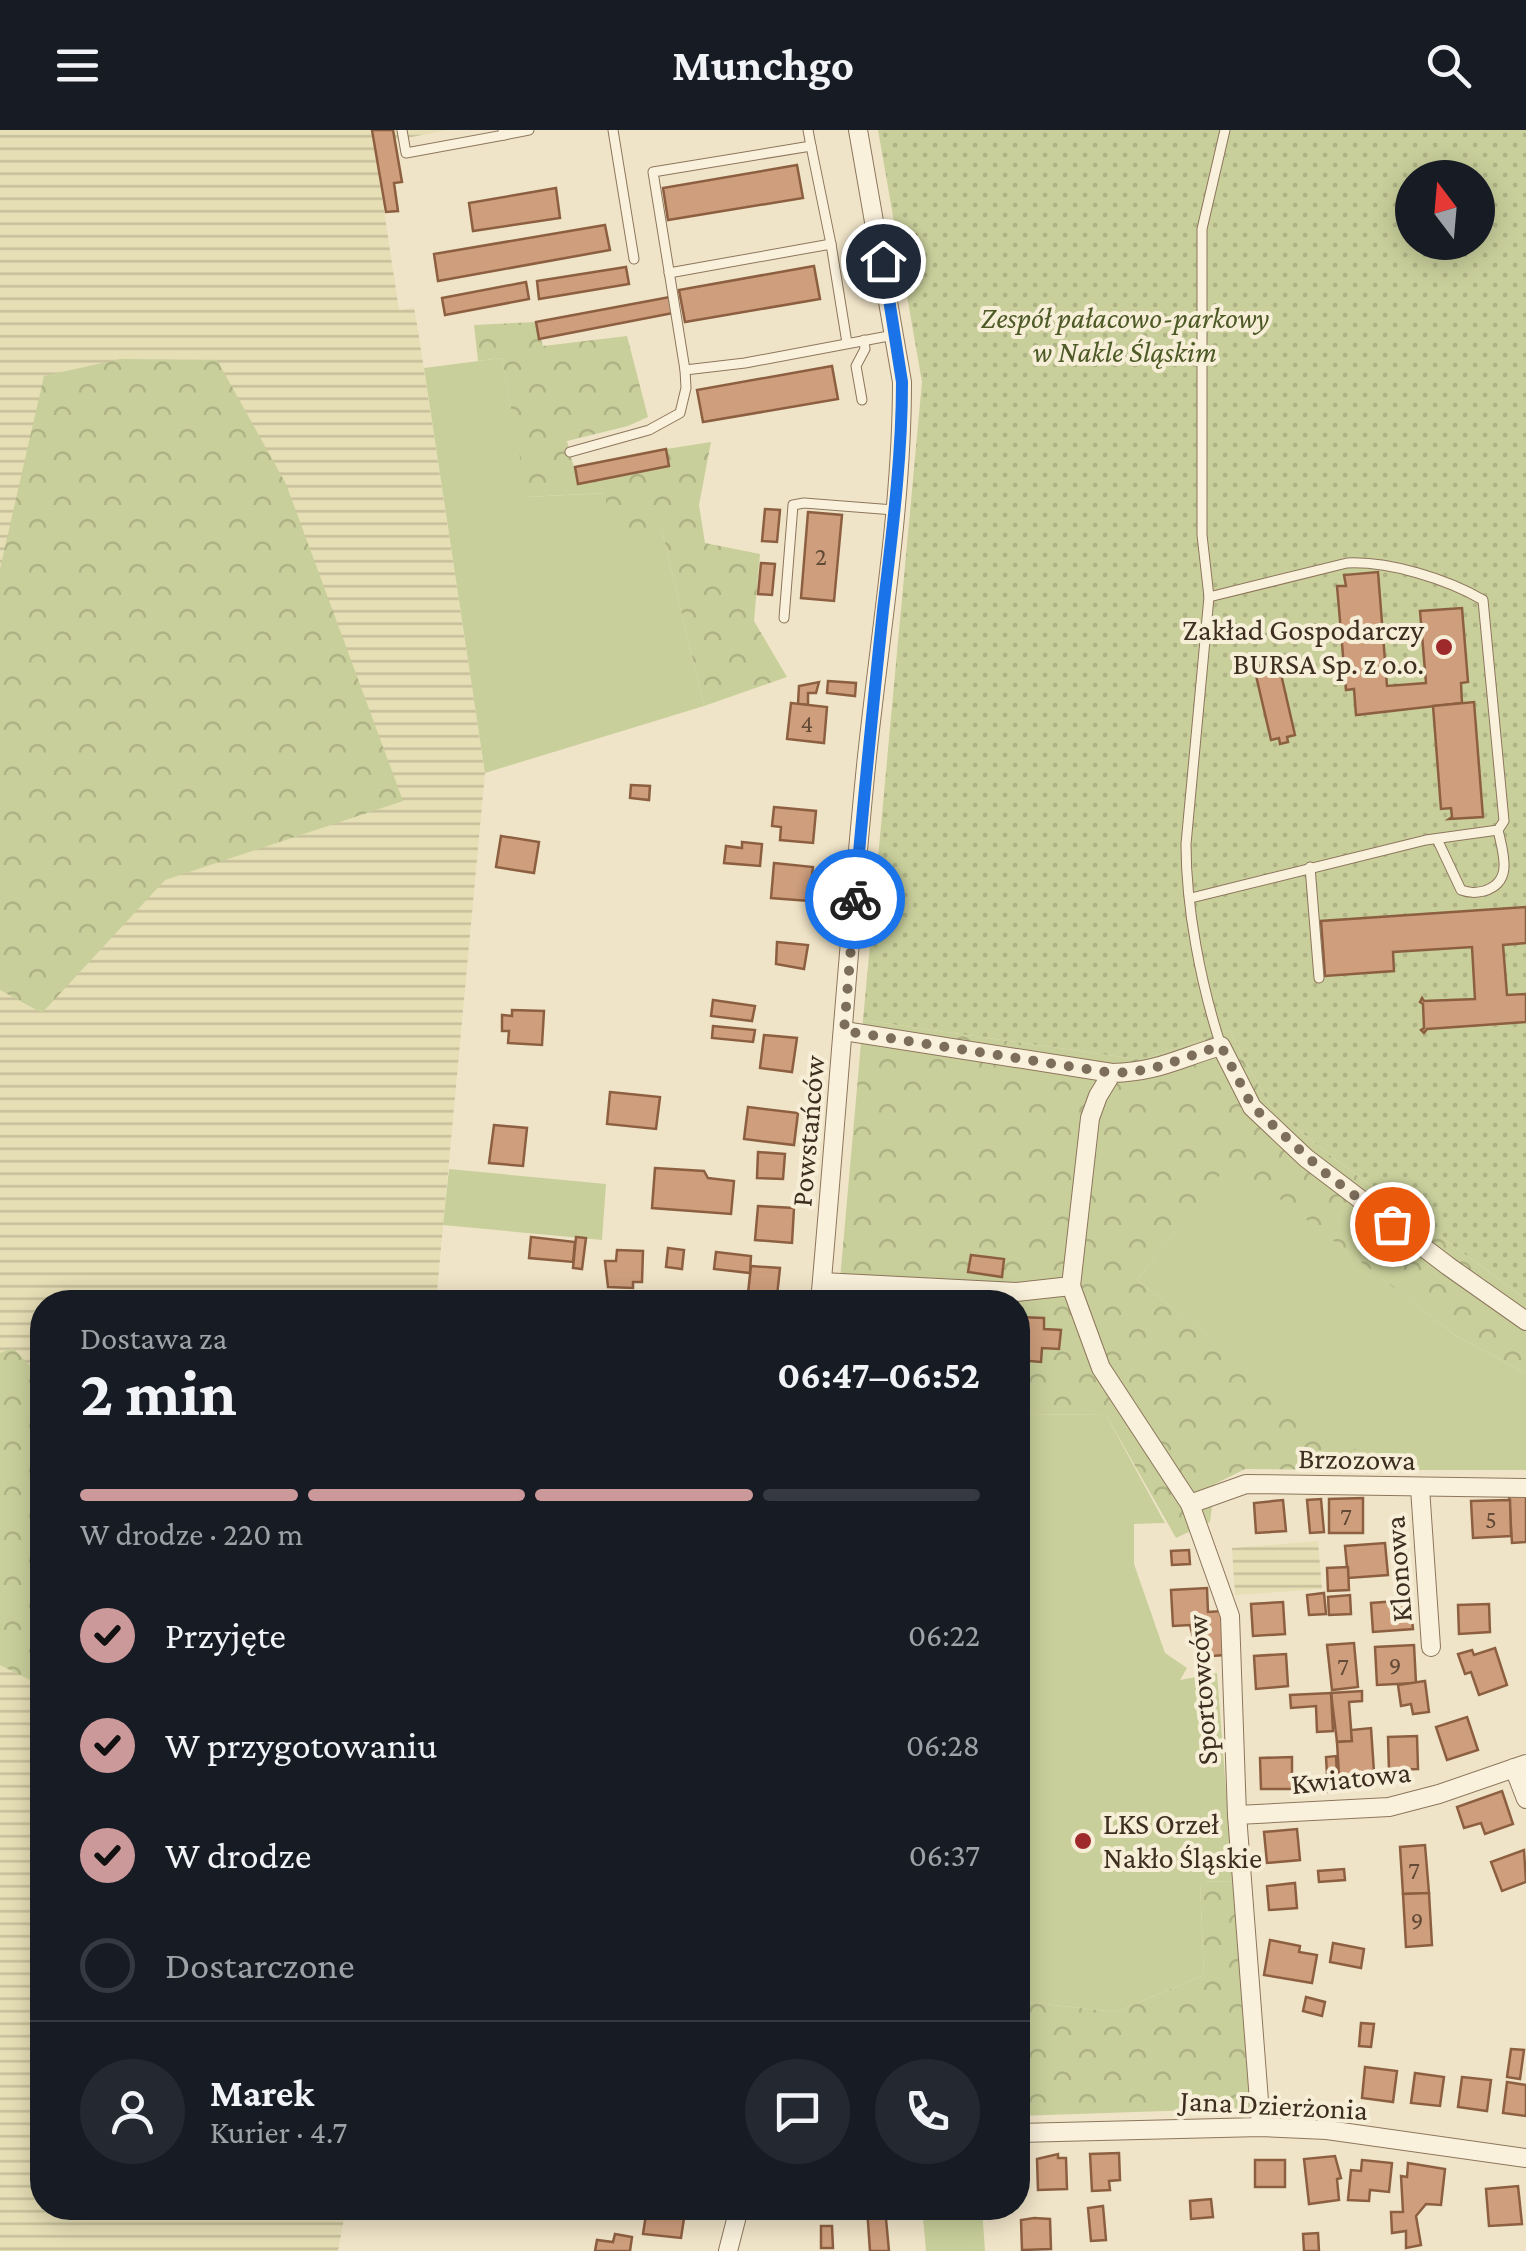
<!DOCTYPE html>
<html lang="pl">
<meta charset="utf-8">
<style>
body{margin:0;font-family:"Crimson Pro",serif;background:#242831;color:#f1f3f6;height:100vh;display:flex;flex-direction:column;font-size:38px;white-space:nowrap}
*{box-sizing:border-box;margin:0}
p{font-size:32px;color:#9ea1a6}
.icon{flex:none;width:55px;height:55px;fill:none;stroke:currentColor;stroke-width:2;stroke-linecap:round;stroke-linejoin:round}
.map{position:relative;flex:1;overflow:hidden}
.drawer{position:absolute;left:30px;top:1160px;width:1000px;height:930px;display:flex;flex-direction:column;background:#171b24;border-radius:40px;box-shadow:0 5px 25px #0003}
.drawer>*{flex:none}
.needle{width:65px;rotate:344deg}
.fabs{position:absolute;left:1395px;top:30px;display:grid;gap:20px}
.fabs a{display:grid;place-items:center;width:100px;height:100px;border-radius:50%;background:#171b24;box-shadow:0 5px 25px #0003;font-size:50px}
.pin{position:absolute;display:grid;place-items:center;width:85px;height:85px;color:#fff;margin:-42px;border:5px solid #fff;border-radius:50%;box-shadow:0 2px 10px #0007}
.courier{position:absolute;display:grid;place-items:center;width:100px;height:100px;margin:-50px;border:8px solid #1a73e8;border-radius:50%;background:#fff;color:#222;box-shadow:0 2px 12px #0007}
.head em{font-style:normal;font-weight:700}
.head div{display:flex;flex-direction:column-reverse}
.head{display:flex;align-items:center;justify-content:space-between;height:170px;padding:0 50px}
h1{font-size:65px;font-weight:700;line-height:75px}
.bar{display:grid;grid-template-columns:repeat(4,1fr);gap:15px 10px;align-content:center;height:120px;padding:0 50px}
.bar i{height:12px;border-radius:8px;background:#363941}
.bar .active{background:#cc999b}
.bar p{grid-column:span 4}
.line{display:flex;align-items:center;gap:25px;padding:0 50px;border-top:2px solid #363941}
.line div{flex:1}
.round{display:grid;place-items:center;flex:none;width:105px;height:105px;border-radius:52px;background:#242831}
ol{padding:0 50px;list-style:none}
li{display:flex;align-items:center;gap:30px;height:110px}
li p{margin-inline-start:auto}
li .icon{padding:10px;border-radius:50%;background:#cc999b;color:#111;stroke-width:4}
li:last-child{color:#9ea1a6}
li i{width:55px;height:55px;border:5px solid #363941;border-radius:50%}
header{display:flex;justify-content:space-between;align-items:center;height:130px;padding:0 50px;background:#171b24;font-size:45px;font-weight:700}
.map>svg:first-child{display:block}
</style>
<header><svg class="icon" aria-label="menu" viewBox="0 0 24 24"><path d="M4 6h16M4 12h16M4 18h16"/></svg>Munchgo<svg class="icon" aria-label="search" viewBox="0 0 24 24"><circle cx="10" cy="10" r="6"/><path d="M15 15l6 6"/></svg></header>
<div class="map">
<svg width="1526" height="2121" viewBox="0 0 1526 2121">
<defs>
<pattern id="farmland-rules" width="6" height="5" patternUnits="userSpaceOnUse" patternTransform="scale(2.5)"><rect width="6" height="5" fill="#e6deb5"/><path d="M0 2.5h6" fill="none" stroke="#c6bf9b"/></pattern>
<pattern id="forest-crowns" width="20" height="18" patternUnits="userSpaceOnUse" patternTransform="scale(2.5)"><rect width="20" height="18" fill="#c9cf9b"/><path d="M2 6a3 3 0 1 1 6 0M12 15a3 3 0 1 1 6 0" fill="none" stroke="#aeb285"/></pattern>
<pattern id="park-dots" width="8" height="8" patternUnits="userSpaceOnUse" patternTransform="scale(2.5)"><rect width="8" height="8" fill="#c9cf9b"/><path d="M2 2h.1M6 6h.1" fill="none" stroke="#aeb285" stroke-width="1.8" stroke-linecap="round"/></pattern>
</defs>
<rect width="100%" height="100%" fill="#f0e4c8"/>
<g fill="url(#farmland-rules)">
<polygon points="0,0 449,0 374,14 399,180 414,178 418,200 485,643 436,1172 42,1172 42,2078 346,2078 338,2121 0,2121"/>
<polygon points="1318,1411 1322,1459 1235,1465 1232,1418"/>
</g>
<g fill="#c9cf9b">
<polygon points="502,228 528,367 606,363 662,401 704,576 485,643 424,238"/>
<polygon points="1231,1030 1456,1206 1526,1243 1526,1340 1368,1340 1364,1327 1137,1150"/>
<polygon points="449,1039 606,1054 602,1110 443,1095"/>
<polygon points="1018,1284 1106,1285 1165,1393 1134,1394 1134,1434 1165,1523 1187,1538 1180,1550 1217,1543 1233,1751 1200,1752 1204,1845 1116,1882 1018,1871"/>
<polygon points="922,2078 982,2078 985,2121 926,2121"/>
</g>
<g fill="url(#forest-crowns)">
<polygon points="536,192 543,216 627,206 648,287 628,296 567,311 578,353 669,336 666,319 711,312 699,375 705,413 760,424 754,491 787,547 704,576 662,401 609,398 605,363 527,367 502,228 478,231 474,195"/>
<polygon points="120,229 217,230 286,354 403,671 165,750 42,883 0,860 0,439 44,246"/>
<polygon points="863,890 1143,930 1229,900 1270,976 1332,1027 1526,1169 1526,1243 1456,1206 1231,1031 1137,1150 1365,1327 1368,1340 1245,1339 1215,1354 1210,1392 1176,1408 1106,1285 1018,1284 1018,1172 838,1172"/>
<polygon points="13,1218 42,1249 42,1556 0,1535 0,1223"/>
<polygon points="1233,1751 1254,1978 1018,1986 1018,1871 1116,1882 1204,1845 1200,1752"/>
</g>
<path fill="url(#park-dots)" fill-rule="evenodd" d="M878,0H1526V1169L1332,1027L1270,976L1229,900L1143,930L863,890L922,252ZM1412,48H1478V112H1412Z"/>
<g fill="#cf9f7d" stroke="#8d5f41" stroke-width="2.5">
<polygon points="372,0 393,0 402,52 394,53 398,81 386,82"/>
<polygon points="797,35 803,68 668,90 663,58"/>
<polygon points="556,58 560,88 473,101 469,73"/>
<polygon points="605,95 610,120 438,151 434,124"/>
<polygon points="916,105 918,121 902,123 900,107"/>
<polygon points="814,136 820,169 685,192 679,160"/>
<polygon points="626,137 629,154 539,169 537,151"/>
<polygon points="526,152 529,169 445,185 442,168"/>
<polygon points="670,167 673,183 539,209 536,192"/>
<polygon points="832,236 838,269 703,292 697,260"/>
<polygon points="666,319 669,336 578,354 575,337"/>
<polygon points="765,379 780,380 777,412 762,411"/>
<polygon points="808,382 842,385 834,471 801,468"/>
<polygon points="761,433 775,434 772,465 758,464"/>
<polygon points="1378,442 1387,556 1426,553 1420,481 1462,478 1468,552 1461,553 1462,573 1356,585 1354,559 1346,560 1337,456 1346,456 1344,445"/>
<polygon points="1278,531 1295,605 1287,607 1288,612 1280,614 1279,608 1271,610 1254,537"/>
<polygon points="828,551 856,553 855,566 827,563"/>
<polygon points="819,552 816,563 808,563 808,575 798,574 799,556"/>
<polygon points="1474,572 1483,687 1449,689 1452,687 1451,678 1441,679 1433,576"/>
<polygon points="791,573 827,577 824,613 787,609"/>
<polygon points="631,655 650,656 649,670 630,668"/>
<polygon points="774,677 816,681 813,713 780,710 781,697 772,696"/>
<polygon points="501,706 539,712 534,743 496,737"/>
<polygon points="742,712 762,714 760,736 724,733 726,716 742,718"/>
<polygon points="774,733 813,737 809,771 771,768"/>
<polygon points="1526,777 1526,813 1503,815 1507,865 1526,864 1526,892 1427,899 1424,903 1421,900 1424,898 1423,874 1420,872 1422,868 1424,871 1475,869 1472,817 1393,822 1394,841 1325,846 1321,791"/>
<polygon points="777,812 808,815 804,839 776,834"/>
<polygon points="713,870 755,876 752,891 711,886"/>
<polygon points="512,880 544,881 542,915 508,913 509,901 502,901 502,885 512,886"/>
<polygon points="713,896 755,900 753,912 712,908"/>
<polygon points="764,905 797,908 792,942 760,938"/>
<polygon points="610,962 660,967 656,999 607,994"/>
<polygon points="748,977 798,983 794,1015 744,1009"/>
<polygon points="494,995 527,998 523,1036 489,1033"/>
<polygon points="758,1022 785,1024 783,1049 757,1048"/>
<polygon points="655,1038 704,1041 708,1048 734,1051 731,1084 652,1078"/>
<polygon points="758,1076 794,1078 792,1113 755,1110"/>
<polygon points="531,1107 575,1112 573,1132 529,1128"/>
<polygon points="576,1107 586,1108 582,1139 573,1138"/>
<polygon points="668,1118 684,1120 682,1139 666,1137"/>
<polygon points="617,1120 643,1121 642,1152 633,1152 633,1158 608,1157 605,1131 616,1131"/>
<polygon points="716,1122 751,1126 750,1143 714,1139"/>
<polygon points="971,1125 1004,1129 1002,1147 968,1142"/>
<polygon points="751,1136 780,1138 777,1166 748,1163"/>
<polygon points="1018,1187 1044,1188 1044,1199 1061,1200 1059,1219 1042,1218 1041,1232 1018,1230"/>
<polygon points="1526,1364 1526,1412 1512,1413 1509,1365"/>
<polygon points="1363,1368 1363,1403 1329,1403 1329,1369"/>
<polygon points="1321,1369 1324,1402 1310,1403 1307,1370"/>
<polygon points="1283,1370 1286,1401 1256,1403 1254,1373"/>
<polygon points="1510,1370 1511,1406 1473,1408 1471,1371"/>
<polygon points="1385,1413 1388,1445 1348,1448 1345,1416"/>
<polygon points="1189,1420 1190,1434 1172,1435 1171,1421"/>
<polygon points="1348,1437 1349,1460 1328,1461 1327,1438"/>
<polygon points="1207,1458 1208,1482 1222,1481 1224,1525 1199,1527 1198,1511 1194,1511 1190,1495 1173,1496 1171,1460"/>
<polygon points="1324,1463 1326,1484 1309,1485 1307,1465"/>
<polygon points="1350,1465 1351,1484 1329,1485 1328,1467"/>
<polygon points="1410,1470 1413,1499 1373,1502 1371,1473"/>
<polygon points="1283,1472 1285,1504 1253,1506 1251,1474"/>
<polygon points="1489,1474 1490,1502 1459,1504 1458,1475"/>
<polygon points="1354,1513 1358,1557 1332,1560 1327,1515"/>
<polygon points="1414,1515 1416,1553 1377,1555 1375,1517"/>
<polygon points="1495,1518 1507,1555 1479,1565 1471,1542 1465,1544 1458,1524 1472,1520 1474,1525"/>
<polygon points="1286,1524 1288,1556 1256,1559 1254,1526"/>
<polygon points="1425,1551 1429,1582 1413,1584 1411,1574 1401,1576 1398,1555"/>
<polygon points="1362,1561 1362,1571 1349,1572 1352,1611 1337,1612 1331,1563"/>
<polygon points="1331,1563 1333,1601 1317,1602 1316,1576 1291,1578 1290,1565"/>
<polygon points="1467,1587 1478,1620 1447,1630 1436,1597"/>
<polygon points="1371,1598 1374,1642 1339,1645 1337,1612 1352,1611 1351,1600"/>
<polygon points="1417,1606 1418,1639 1389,1640 1388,1607"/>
<polygon points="1336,1626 1338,1661 1328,1662 1326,1627"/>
<polygon points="1292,1627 1292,1659 1261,1659 1260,1628"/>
<polygon points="1502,1661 1513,1694 1485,1704 1481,1693 1464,1698 1457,1677"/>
<polygon points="1297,1699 1300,1730 1267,1733 1264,1702"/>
<polygon points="1425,1715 1429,1763 1403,1764 1400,1717"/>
<polygon points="1524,1720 1526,1752 1502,1761 1491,1732"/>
<polygon points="1344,1739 1345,1750 1319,1752 1318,1741"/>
<polygon points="1295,1753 1297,1778 1269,1780 1267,1756"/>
<polygon points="1429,1763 1432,1815 1406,1817 1403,1764"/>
<polygon points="1270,1810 1300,1816 1299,1822 1317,1825 1312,1853 1264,1845"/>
<polygon points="1333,1813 1364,1819 1361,1838 1330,1832"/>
<polygon points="1306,1867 1325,1872 1322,1886 1303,1881"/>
<polygon points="1361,1893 1374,1894 1371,1917 1359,1916"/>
<polygon points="1511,1919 1524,1920 1520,1949 1507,1947"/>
<polygon points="1365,1937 1397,1941 1393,1972 1362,1968"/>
<polygon points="1415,1943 1444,1947 1440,1976 1411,1973"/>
<polygon points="1462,1947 1491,1950 1487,1981 1458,1977"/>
<polygon points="1507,1952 1526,1955 1526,1986 1503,1983"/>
<polygon points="1119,2023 1120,2050 1109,2051 1110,2060 1092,2061 1090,2024"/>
<polygon points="1058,2024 1058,2028 1066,2028 1067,2059 1038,2060 1037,2029"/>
<polygon points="1335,2026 1341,2048 1337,2049 1339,2070 1309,2074 1304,2029"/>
<rect x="1255" y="2030" width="30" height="27"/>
<polygon points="1362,2030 1392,2033 1389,2062 1370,2060 1369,2071 1348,2070 1351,2040 1361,2041"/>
<polygon points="1408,2033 1445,2039 1441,2075 1426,2074 1416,2086 1421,2115 1406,2118 1406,2101 1392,2103 1391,2082 1403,2082 1401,2046 1407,2047"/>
<polygon points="1518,2056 1522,2094 1489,2096 1486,2059"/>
<polygon points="1211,2069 1213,2087 1191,2089 1190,2071"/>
<polygon points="1103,2076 1106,2110 1091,2111 1088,2078"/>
<polygon points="647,2078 685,2082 681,2108 643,2104"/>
<polygon points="867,2078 885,2078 889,2121 870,2121"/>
<polygon points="1034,2088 1050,2089 1051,2119 1022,2120 1021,2090"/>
<polygon points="821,2096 832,2096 833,2118 821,2118"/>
<polygon points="1318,2103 1319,2121 1304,2121 1303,2104"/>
<polygon points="615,2104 632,2107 630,2121 595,2121 597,2110 613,2112"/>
</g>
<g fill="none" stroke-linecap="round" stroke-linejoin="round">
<defs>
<g id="service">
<polyline points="402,0 406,23 504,5 503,0"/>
<polyline points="613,0 634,129"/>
<polyline points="808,0 811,16"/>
<polyline points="504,5 529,0"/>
<polyline points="669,143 831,114 847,213"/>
<polyline points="685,240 745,233 894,205"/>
<polyline points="862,270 856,236 865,219 864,210"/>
<polyline points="570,322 649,300 680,283 686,258 685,240 653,42 811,16 831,114"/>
<polyline points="784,488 793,375 804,373 894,380"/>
<path d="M1437,709L1461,760C1470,763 1475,763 1484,761C1514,752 1503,723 1498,700"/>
<polyline points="1310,737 1319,848"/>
<path d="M1191,768L1426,710L1498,700L1504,691L1483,470C1447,449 1389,431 1347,433L1209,467"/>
<path d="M1221,916C1201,855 1186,778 1186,714L1209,467L1202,405V99L1225,0"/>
</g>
<g id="minor">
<polyline points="844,901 1112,943"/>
<path d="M822,1152L1016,1162L1071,1156L1090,988L1098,966L1112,943C1158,942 1179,928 1221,916L1252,977L1306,1028L1448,1136L1526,1191"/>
<polyline points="1071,1156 1101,1238 1190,1374 1230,1486 1237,1685 1261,1997"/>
<path d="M820,1172C836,994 848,815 866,636C879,509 902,380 902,252L858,0"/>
<polyline points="1420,1358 1431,1517"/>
<polyline points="1190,1374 1246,1354 1526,1358"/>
<polyline points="1514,1638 1526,1669"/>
<polyline points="1237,1685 1389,1677 1439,1664 1526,1634"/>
<polyline points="1018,2003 1261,1997 1327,2000 1526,2028"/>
<polyline points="728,2121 739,2078"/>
</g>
</defs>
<use href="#service" stroke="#8d765c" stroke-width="11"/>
<use href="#minor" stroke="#8d765c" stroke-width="20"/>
<use href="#service" stroke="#faf1dc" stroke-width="9"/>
<use href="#minor" stroke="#faf1dc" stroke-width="18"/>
</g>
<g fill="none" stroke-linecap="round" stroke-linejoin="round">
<path stroke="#7c6e5b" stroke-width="10" stroke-dasharray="0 18" d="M855,769L844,901L1112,943C1158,942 1179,928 1221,916L1252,976L1324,1042L1392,1094"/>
<path stroke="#1a73e8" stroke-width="12" d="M855,769C863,672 873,576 883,480C892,404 902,328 902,252L883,131"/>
</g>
<g fill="#9e2a2b" stroke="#f7eed8" stroke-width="4">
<circle cx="1444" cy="517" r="10"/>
<circle cx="1083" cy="1711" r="10"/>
</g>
<g text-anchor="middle" stroke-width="8" stroke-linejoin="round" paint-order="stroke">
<g font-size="25" fill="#624a37">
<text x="821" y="435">2</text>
<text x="807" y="602">4</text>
<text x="1346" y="1395">7</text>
<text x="1491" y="1398">5</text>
<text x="1395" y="1544">9</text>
<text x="1343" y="1545">7</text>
<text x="1414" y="1749">7</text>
<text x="1417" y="1799">9</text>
</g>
<g font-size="30" font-style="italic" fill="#4d5a26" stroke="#f7eed8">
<text x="1125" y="198">Zespół pałacowo-parkowy<tspan x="1125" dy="34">w Nakle Śląskim</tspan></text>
</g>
<g font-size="30" fill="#3d2e20" stroke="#f7eed8" text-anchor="end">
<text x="1424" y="510">Zakład Gospodarczy<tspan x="1424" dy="34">BURSA Sp. z o.o.</tspan></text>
<text x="1103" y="1704" text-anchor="start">LKS Orzeł<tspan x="1103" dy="34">Nakło Śląskie</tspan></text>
</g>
<g font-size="30" fill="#3d2e20" stroke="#f7eed8">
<text transform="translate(808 1001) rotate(-85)" y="10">Powstańców</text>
<text transform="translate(1357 1329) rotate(1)" y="10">Brzozowa</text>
<text transform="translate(1398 1439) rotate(-94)" y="10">Klonowa</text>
<text transform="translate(1202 1560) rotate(-94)" y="10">Sportowców</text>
<text transform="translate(1351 1648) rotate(-6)" y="10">Kwiatowa</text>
<text transform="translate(1274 1975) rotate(3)" y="10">Jana Dzierżonia</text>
</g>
</g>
</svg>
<div class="fabs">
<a><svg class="needle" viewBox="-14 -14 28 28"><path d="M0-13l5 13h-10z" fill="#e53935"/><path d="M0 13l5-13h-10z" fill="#9ea1a6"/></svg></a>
</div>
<div class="pin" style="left:1392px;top:1094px;background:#ea580c"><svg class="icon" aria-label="bag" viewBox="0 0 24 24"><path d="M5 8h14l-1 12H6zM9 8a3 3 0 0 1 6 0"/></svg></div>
<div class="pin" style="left:883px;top:131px;background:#1f2937"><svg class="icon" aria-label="home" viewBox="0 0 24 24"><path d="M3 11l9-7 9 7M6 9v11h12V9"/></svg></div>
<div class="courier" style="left:855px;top:769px"><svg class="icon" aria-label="bike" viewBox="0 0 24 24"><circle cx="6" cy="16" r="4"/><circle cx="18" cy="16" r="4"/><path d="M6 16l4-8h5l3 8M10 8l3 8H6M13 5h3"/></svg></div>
<section class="drawer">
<div class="head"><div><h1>2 min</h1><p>Dostawa za</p></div><em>06:47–06:52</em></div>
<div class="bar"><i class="active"></i><i class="active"></i><i class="active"></i><i></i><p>W drodze · 220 m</p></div>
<ol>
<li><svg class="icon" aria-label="check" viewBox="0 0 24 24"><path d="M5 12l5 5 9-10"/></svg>Przyjęte<p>06:22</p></li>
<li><svg class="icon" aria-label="check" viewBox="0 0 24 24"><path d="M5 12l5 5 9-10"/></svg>W przygotowaniu<p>06:28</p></li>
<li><svg class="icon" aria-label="check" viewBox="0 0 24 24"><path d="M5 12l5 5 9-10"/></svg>W drodze<p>06:37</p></li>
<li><i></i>Dostarczone</li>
</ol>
<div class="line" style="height:180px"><a class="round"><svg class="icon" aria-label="person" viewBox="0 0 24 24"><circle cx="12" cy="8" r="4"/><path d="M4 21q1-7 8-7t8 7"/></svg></a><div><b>Marek</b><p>Kurier · 4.7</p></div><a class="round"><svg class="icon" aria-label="chat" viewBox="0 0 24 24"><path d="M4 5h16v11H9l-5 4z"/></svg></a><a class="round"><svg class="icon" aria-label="phone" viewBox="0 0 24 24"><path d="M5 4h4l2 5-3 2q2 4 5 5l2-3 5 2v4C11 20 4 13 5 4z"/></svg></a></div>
</section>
</div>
